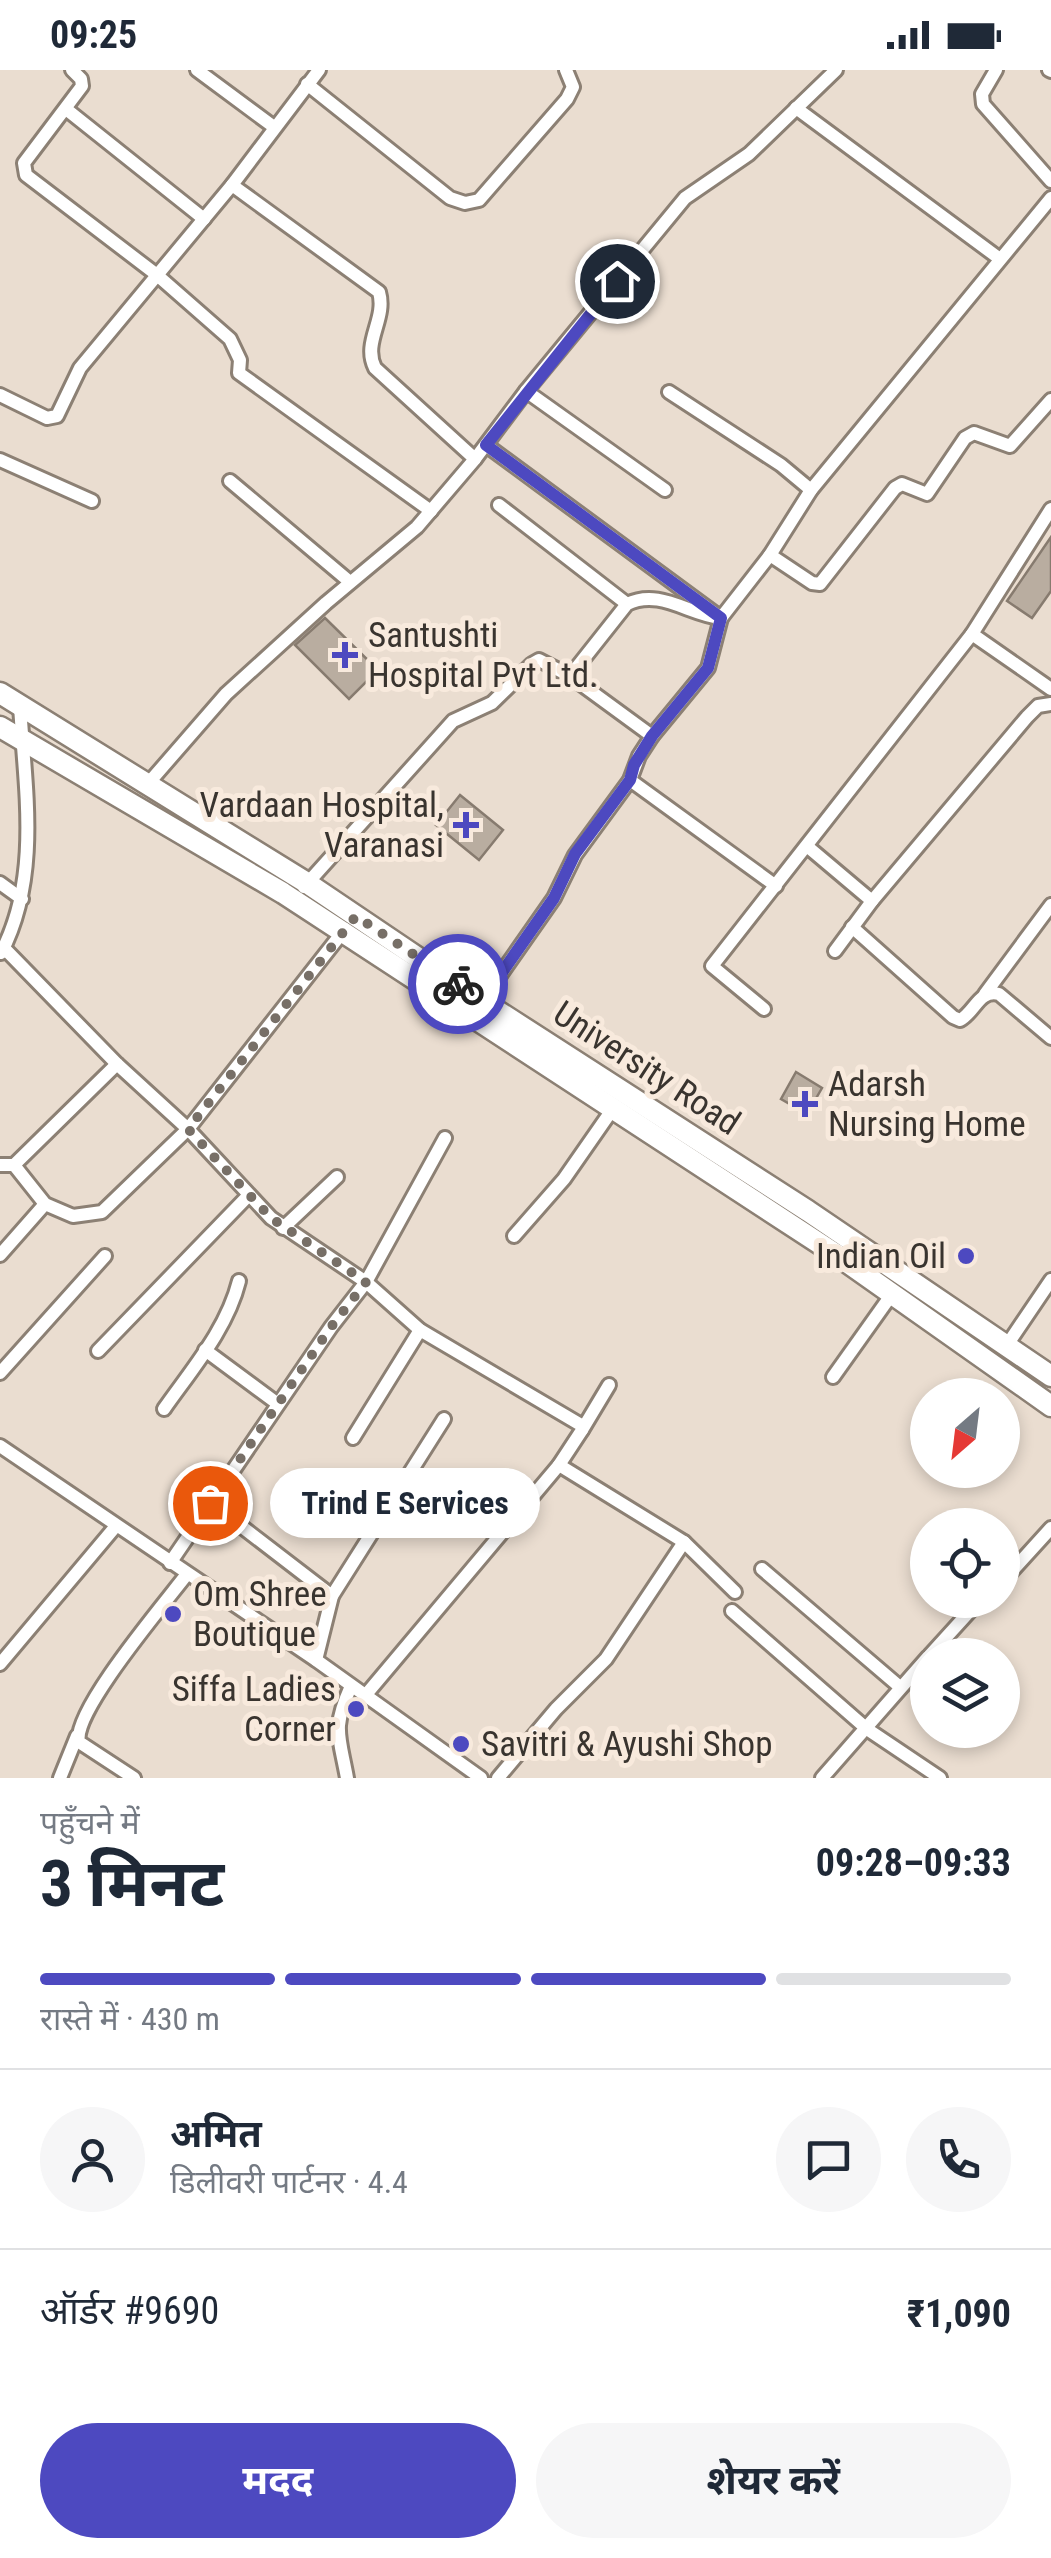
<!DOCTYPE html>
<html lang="hi">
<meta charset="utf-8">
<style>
body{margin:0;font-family:"Roboto Condensed","Noto Sans Devanagari",sans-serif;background:#f6f6f7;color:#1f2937;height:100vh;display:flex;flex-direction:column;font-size:38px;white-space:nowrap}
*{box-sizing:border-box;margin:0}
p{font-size:32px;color:#747a83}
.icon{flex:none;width:55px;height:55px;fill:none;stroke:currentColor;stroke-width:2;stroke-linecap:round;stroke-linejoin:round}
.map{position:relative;height:1708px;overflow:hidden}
.side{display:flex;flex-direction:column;background:#fff;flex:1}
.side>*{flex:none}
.needle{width:65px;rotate:208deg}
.fabs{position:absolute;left:910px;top:1308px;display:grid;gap:20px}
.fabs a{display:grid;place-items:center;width:110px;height:110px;border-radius:50%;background:#fff;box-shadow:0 5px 15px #0003;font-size:50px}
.pin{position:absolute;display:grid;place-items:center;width:85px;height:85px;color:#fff;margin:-42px;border:5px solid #fff;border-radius:50%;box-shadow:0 2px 10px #0007}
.courier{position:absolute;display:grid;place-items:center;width:100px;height:100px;margin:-50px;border:8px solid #4d49c0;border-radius:50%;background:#fff;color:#222;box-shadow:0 2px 12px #0007}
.bubble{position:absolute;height:70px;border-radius:35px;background:#fff;box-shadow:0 5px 15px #0003;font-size:32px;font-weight:700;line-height:70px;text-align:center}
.headline em{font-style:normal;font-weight:700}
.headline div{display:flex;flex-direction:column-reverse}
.headline{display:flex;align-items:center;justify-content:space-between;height:170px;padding:0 40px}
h1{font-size:65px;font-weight:700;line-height:75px}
.bar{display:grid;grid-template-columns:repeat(4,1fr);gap:15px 10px;align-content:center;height:120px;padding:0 40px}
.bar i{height:12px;border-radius:8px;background:#e0e1e3}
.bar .current{background:#4d49c0}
.bar p{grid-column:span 4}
.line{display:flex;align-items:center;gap:25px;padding:0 40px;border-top:2px solid #e0e1e3}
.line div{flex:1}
.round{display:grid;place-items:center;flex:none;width:105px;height:105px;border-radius:52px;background:#f6f6f7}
.cta{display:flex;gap:20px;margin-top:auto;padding:20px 40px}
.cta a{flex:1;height:115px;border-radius:60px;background:#4d49c0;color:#fff;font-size:40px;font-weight:700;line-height:115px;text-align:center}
.cta a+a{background:#f6f6f7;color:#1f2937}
.status{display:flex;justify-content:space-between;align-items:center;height:70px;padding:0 50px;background:#fff;direction:ltr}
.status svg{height:28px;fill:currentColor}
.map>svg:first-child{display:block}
</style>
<div class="status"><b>09:25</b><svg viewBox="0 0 49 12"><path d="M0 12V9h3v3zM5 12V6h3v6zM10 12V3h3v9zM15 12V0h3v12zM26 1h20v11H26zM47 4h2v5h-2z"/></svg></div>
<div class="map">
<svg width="1051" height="1708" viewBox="0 0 1051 1708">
<rect width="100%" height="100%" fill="#eaddd0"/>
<g fill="#b9ada0" stroke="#877b6f" stroke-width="2.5">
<polygon points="1051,467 1051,521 1032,548 1007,531"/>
<polygon points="325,548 378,600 349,629 295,575"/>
<polygon points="460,725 503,760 479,790 436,755"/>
<polygon points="796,1002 822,1018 807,1044 781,1029"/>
</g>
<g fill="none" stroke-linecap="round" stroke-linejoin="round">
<defs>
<g id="minor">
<polyline points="72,0 81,9 82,16 24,93 26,105 157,205 230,269 240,290 239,303 431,441"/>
<polyline points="197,0 274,57"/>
<polyline points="996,0 982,24 983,34 1051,111"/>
<polyline points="1049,0 1051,1"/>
<polyline points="307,14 450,128 465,133 479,130 567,29 573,17 566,0"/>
<polyline points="796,38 1000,189"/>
<polyline points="66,39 204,149"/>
<path d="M232,115L379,222C387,249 362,272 375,298L475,389"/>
<polyline points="526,321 665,420"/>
<polyline points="669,322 781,395 811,420"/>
<polyline points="0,325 47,348 57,346 80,298 232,115 319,0"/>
<polyline points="0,390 92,431"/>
<polyline points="230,411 350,512"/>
<polyline points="499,435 627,534"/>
<polyline points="770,485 812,513 820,514 895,418 902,414 927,424 965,368 974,363 1010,376 1051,330"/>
<polyline points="972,564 1051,619"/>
<polyline points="570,606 652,666"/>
<polyline points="630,710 776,816"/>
<polyline points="146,716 226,624 326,533 417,457 475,389 526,321 685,128 749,84 836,0"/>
<polyline points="808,777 872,831"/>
<polyline points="0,813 22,829"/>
<path d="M304,817L453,651L492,633L532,594L539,590L570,606L627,534C660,518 689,545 721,548L770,485L811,420L1051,128"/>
<path d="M852,857L953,947L960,950C975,942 979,919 999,924L1051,968"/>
<polyline points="4,878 117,994 188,1059 271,1148 366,1212 420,1260 581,1355 582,1360 559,1395 364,1627"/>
<polyline points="835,881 872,831 1027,647 1038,636 1051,634"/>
<path d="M1,883C41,807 25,718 20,636"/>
<polyline points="985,924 1051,835"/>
<polyline points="482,931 554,828 575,785 630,710 639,686 652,666 708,598 721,548 486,375"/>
<polyline points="764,939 712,896 972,564 1051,439"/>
<polyline points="0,1095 14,1095 117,994"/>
<polyline points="14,1095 45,1134 73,1146 102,1142 188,1059 345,859"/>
<polyline points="283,1158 337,1107"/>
<polyline points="514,1166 564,1109 612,1040"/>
<polyline points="0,1185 45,1134"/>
<polyline points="1007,1275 1051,1210"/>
<polyline points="205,1280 278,1334"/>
<polyline points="98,1281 248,1126"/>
<polyline points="0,1303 105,1186"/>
<polyline points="833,1307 892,1224"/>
<path d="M164,1339C192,1299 227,1259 239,1211"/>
<polyline points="582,1360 609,1315"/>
<polyline points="353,1368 420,1260"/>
<polyline points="0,1376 316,1590 481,1708"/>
<polyline points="559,1395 684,1472 735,1522"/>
<polyline points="211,1433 332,1526"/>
<polyline points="170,1493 331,1257 366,1212 445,1068"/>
<polyline points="762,1499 900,1617"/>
<polyline points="1002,1512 1051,1458"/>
<polyline points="732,1541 867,1659 940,1708"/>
<polyline points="930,1585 980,1530"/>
<polyline points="316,1590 332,1526 444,1349"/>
<polyline points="0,1594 116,1456"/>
<polyline points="60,1708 77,1666"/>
<path d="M134,1708L79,1672C72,1642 165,1533 187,1504"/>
<path d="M347,1708C339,1664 332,1659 351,1616"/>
<polyline points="498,1708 556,1639 606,1589 684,1472"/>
<polyline points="822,1708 928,1587"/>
</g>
<g id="primary">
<polyline points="0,623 307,813 482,931 808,1141 1051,1306"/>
<polyline points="0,657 283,823 834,1183 1051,1336"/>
</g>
</defs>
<use href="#minor" stroke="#8c8074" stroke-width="18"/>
<use href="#primary" stroke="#8c8074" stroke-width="25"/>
<use href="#minor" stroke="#fff" stroke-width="12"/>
<use href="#primary" stroke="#fff" stroke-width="20"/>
</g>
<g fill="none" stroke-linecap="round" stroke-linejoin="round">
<polyline stroke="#776f67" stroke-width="10" stroke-dasharray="0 18" points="210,1433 331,1257 366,1212 271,1148 188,1059 356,846 458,914"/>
<polyline stroke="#4d49c0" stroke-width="12" points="458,914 482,931 554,828 575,784 630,710 634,695 652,666 708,598 721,548 486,375 617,211"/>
</g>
<g fill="#4d49c0" stroke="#f8eadd" stroke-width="4">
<path d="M340 570h10v10h10v10h-10v10h-10v-10h-10v-10h10z"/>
<path d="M461 740h10v10h10v10h-10v10h-10v-10h-10v-10h10z"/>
<path d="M800 1019h10v10h10v10h-10v10h-10v-10h-10v-10h10z"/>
<circle cx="966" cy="1186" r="10"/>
<circle cx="173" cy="1544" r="10"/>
<circle cx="356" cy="1639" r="10"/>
<circle cx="461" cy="1674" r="10"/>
</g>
<g text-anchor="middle" stroke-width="10" stroke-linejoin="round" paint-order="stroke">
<g font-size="35" fill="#39342f" stroke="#f8eadd" text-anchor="start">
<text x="368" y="577">Santushti<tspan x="368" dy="40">Hospital Pvt Ltd.</tspan></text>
<text x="444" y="747" text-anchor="end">Vardaan Hospital,<tspan x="444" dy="40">Varanasi</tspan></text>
<text x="828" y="1026">Adarsh<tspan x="828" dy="40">Nursing Home</tspan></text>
<text x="946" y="1198" text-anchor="end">Indian Oil</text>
<text x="193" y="1536">Om Shree<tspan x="193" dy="40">Boutique</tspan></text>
<text x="336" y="1631" text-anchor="end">Siffa Ladies<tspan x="336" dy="40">Corner</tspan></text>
<text x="481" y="1686">Savitri &amp; Ayushi Shop</text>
</g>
<g font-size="35" fill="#39342f" stroke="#f8eadd">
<text transform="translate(647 998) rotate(33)" y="12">University Road</text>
</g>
</g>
</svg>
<div class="fabs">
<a><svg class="needle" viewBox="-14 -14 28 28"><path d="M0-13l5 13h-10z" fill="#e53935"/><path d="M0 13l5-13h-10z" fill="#747a83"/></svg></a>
<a><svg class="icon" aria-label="locate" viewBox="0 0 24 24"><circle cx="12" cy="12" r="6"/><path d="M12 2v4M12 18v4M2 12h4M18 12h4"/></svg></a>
<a><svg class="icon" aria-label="layers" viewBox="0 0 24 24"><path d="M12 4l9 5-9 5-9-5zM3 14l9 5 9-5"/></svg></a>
</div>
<div class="pin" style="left:210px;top:1433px;background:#ea580c"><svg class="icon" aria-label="bag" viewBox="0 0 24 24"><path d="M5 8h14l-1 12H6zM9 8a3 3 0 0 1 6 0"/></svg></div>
<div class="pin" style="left:617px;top:211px;background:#1f2937"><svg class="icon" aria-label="home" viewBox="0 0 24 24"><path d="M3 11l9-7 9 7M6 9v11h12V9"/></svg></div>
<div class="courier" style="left:458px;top:914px"><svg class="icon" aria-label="bike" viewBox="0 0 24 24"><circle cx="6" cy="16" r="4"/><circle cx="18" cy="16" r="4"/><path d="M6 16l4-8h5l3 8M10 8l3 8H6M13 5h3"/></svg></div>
<div class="bubble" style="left:270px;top:1398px;width:270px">Trind E Services</div>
</div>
<section class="side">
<div class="headline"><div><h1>3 मिनट</h1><p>पहुँचने में</p></div><em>09:28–09:33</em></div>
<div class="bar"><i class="current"></i><i class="current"></i><i class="current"></i><i></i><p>रास्ते में · 430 m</p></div>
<div class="line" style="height:180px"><a class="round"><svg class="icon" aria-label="person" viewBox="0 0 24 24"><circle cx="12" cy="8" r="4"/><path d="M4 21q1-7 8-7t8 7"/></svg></a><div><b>अमित</b><p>डिलीवरी पार्टनर · 4.4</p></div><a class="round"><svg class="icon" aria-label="chat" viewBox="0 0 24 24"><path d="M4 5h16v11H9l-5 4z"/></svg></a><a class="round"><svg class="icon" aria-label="phone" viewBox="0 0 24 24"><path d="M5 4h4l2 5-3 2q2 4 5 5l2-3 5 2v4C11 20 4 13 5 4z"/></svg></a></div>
<div class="line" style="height:130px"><div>ऑर्डर #9690</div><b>₹1,090</b></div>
<div class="cta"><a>मदद</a><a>शेयर करें</a></div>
</section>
